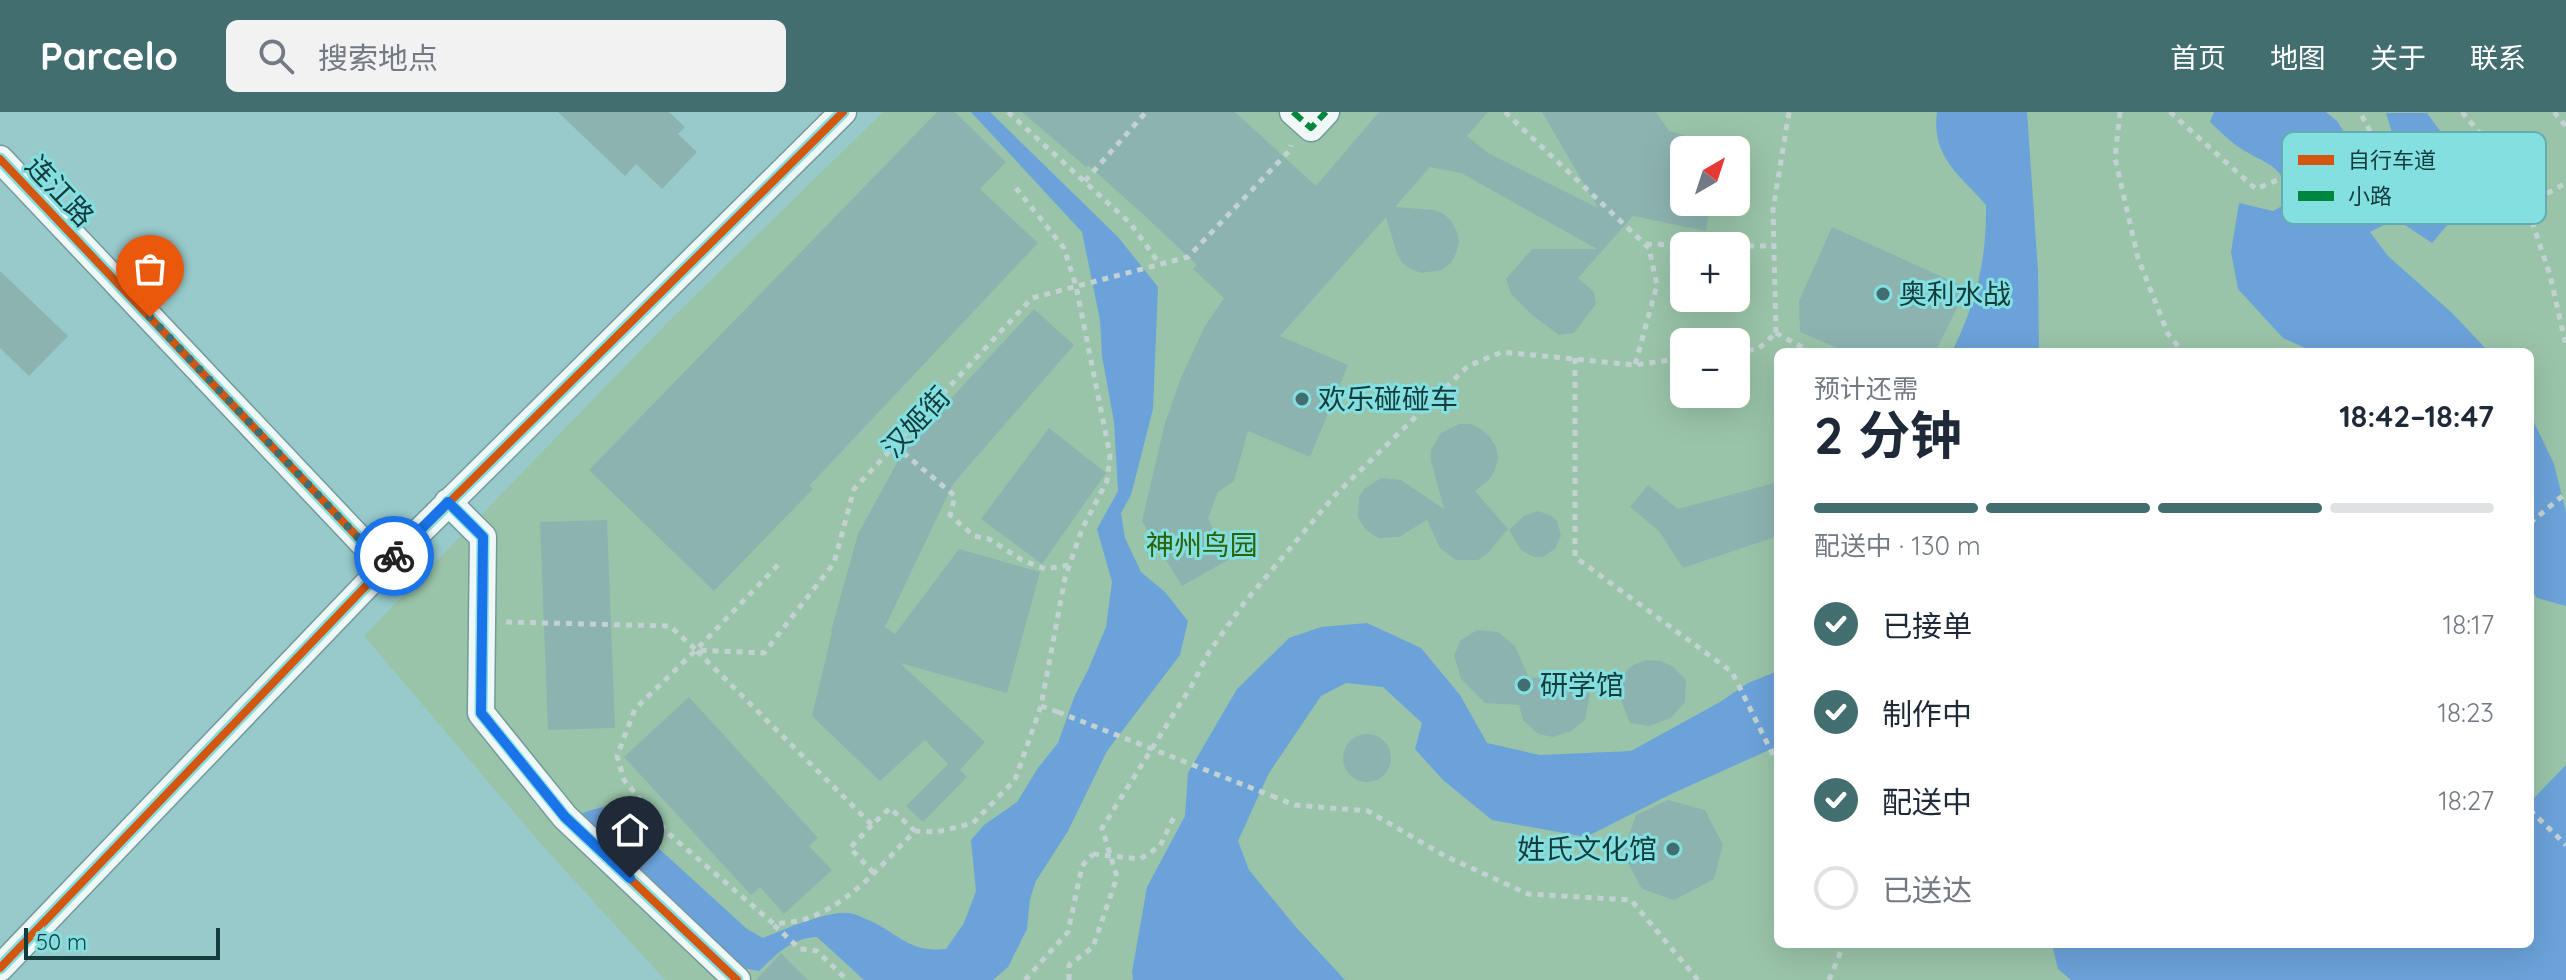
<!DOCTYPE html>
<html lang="zh">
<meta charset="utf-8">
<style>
body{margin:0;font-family:Quicksand,"Noto Sans SC",sans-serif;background:#f2f2f3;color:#1f2937;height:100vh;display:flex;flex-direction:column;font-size:30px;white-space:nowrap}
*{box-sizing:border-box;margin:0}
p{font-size:26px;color:#747a83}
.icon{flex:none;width:44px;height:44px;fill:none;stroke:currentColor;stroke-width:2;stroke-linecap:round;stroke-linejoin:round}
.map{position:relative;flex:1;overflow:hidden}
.sheet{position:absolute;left:1774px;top:236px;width:760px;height:600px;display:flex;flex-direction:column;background:#fff;border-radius:12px;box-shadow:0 8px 32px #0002}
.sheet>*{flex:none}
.needle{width:52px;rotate:39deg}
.tools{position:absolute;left:1670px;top:24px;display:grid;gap:16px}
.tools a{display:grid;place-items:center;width:80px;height:80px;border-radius:12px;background:#fff;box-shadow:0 8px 32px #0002;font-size:40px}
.scale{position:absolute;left:24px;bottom:20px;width:196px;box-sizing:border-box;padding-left:8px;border:4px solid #143c3d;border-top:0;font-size:22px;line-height:28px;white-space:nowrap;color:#143c3d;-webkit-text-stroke:6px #83dfe0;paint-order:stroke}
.pin{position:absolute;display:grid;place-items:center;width:68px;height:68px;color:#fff;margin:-82px -34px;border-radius:50% 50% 50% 0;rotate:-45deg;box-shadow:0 0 8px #0007}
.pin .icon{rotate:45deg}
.courier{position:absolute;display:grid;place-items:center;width:80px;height:80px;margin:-40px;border:6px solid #1a73e8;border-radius:50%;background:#fff;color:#222;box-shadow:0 2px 10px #0007}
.headline em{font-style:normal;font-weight:700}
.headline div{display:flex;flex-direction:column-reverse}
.headline{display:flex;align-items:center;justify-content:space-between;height:136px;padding:0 40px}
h1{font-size:52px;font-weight:700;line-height:60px}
.bar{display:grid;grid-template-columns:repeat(4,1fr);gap:12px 8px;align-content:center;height:96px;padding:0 40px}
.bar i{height:10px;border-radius:6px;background:#e0e1e3}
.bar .current{background:#426e6f}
.bar p{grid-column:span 4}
ol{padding:0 40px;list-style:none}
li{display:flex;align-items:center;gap:24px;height:88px}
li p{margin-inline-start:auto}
li .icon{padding:8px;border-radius:50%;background:#426e6f;color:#fff;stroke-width:4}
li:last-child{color:#747a83}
li i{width:44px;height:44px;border:4px solid #e0e1e3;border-radius:50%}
header{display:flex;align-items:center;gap:48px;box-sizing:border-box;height:112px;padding:0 40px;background:#426e6f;color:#fff}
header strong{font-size:38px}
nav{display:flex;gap:44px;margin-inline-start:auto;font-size:28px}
.search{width:560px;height:72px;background:#f2f2f3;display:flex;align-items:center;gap:20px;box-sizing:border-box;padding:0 28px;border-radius:12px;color:#747a83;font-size:30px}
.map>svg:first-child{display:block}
</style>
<header>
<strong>Parcelo</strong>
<div class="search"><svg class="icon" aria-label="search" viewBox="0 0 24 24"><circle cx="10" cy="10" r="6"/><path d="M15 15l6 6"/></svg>搜索地点</div>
<nav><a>首页</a><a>地图</a><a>关于</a><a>联系</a></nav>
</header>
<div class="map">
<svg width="2566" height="868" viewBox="0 0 2566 868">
<rect width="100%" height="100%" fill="#98cacb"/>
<path fill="#9ac4a9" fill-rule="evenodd" d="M883,0H2566V868H665L541,732L364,524L669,209ZM1684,38H1736V90H1684ZM1684,134H1736V186H1684ZM1684,230H1736V282H1684ZM1778,240H2530V832H1778Z"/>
<g fill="#6ba2d9">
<path d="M971,0H990L1118,125L1158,175L1153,297L1131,383L1121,401L1125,426L1141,460L1165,480L1188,509L1180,543L1107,639L1068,719L1036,769L1030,787L1027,817L1008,855L993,868H864L817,825C791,826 777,842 759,859L744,856L719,837L578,704C588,697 608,695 621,690L655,733L747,817L763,826C783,818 827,799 848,801C853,801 861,805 866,807C898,820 907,841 946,837L964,811L976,779L971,728L984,713L1017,690L1038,656L1058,631L1075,583L1088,558L1106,515L1112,470L1097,417L1118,379L1114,310L1102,244L1100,208L1082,120Z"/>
<path d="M1937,0H2027L2038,159L2039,240H1952C1976,191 1987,147 1986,93C1959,62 1931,45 1937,0Z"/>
<path d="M2214,0H2326L2337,9L2361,45L2349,78L2361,106L2395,96L2408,57L2393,24L2386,1H2427C2446,28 2468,51 2484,78L2478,92L2454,105L2432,131L2396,107L2370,120L2388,144L2452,201L2489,240H2314L2283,226L2238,177L2231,140L2239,91L2273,99L2291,89C2281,50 2270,55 2240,36C2229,29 2220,19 2210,10Z"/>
<polygon points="2530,302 2554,352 2566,400 2566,494 2537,486 2530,476"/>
<polygon points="1367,511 1421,536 1460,583 1487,631 1540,643 1631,639 1720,590 1748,571 1778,559 1778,634 1669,683 1586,725 1492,708 1443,668 1415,637 1422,611 1383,575 1346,571 1321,584 1269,661 1238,729 1249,758 1295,814 1345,868 1133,868 1132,860 1147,775 1185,704 1188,661 1237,577 1289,526 1321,515"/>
<polygon points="2566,653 2566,868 2071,868 2058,857 2052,832 2530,832 2530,690"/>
</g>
<g fill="#8db3b0">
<polygon points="558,0 669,0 685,15 678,22 697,40 662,77 636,52 625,64"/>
<polygon points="937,0 955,0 1006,50 980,77 1038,131 810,373 813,377 714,479 589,358"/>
<polygon points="1022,0 1235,0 1316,74 1379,0 1488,0 1467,24 1488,41 1598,96 1542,0 1656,0 1669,19 1684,23 1684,90 1710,90 1706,119 1633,104 1578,166 1594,180 1596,192 1574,221 1559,223 1532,203 1511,182 1506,167 1532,137 1597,137 1461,61 1430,55 1395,95 1434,98 1444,102 1452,110 1457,120 1459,131 1456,141 1451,151 1442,158 1421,161 1411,157 1402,151 1397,142 1386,105 1280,224 1348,253 1310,345 1248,319 1234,369 1218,380 1208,406 1228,448 1182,474 1142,409 1165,311 1180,268 1205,214 1224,186 1193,157 1197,153 1146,105 1088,53 1086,55"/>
<polygon points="1832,115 1967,176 1935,240 1847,240 1800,220 1799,189"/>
<polygon points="0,159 68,224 29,264 0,236"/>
<polygon points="1034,197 1074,233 953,372 885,515 895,522 959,437 1040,460 1007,581 900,551 985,630 960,658 967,665 923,710 906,694 948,652 925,628 880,669 812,604 832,520 831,519 858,422 905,336"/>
<polygon points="1459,312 1471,312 1481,317 1490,325 1496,335 1498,346 1495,358 1489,368 1475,379 1508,417 1487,442 1478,448 1456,448 1440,436 1427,408 1399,425 1379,426 1370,421 1363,414 1358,405 1359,385 1364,377 1381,366 1401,368 1444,397 1431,349 1431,338 1441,321"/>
<polygon points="1049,316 1106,361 1042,452 981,407"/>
<polygon points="1778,370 1778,424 1683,456 1659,419 1630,395 1648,373 1678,397"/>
<polygon points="1538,399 1552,404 1557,409 1561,424 1555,437 1542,445 1534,445 1521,438 1509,418 1524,404"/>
<polygon points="607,408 615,616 548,618 540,410"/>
<polygon points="1477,518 1498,520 1515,534 1529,566 1571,562 1590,582 1585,608 1571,619 1553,625 1538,622 1523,608 1519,593 1485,591 1461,567 1454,543 1461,528"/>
<polygon points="1646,548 1660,549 1672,554 1686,568 1685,590 1671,606 1649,614 1630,611 1617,578 1617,568 1633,553"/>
<polygon points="689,585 818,726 809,734 832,758 784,802 760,775 751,783 624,645"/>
<circle cx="1367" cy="646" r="24"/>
<polygon points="1668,688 1705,698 1723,733 1714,767 1674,788 1642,777 1623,741 1636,703"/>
<polygon points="781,841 808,868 756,868"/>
</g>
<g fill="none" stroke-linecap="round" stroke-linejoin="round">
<defs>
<g id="minor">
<polyline points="1293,0 1311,16 1326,0"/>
<polyline points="0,47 385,454"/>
<polyline points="448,390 483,425 481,601 565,705 737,868"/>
<polyline points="0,856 385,454 843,0"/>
</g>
</defs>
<use href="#minor" stroke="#719a9b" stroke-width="29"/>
<g stroke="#c2d2d3" stroke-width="5" stroke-dasharray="6 6" stroke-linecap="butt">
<polyline points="1008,0 1130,111 1159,151"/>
<polyline points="1505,0 1649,136 1657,173 1635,253"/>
<polyline points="2120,0 2115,46 2138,146 2168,222 2183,240"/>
<polyline points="2170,0 2256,77 2374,27 2360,0"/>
<polyline points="2462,0 2517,65 2550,163 2566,234"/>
<polyline points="2554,0 2566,14"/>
<polyline points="1085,69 1146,0"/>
<polyline points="2526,93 2566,71"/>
<polyline points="1646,132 1728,134"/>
<polyline points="1736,134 1774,134"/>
<polyline points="1776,221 1773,98 1789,0"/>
<polyline points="1776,221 1811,240"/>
<polyline points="1736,240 1758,237 1776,221"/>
<polyline points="1575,246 1575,445 1732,560 1778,653"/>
<polyline points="894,333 955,384 950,403 974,424 989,427 1022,448 1045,457 1070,453"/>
<polyline points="2530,411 2566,381"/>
<path d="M778,453L696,538L635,597L617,644L624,668L669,722L774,812C784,811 795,810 805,807C851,792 882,752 915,719L937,720L973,711L1015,668L1041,594L1065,466L1082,417L1107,369L1110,343L1076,174L1064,136L1016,76"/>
<polyline points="506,510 670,514 696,538 764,541 834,451 854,377 1032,186 1188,145 1290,38 1291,33"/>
<polyline points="697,539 872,713 890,696 915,719"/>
<polyline points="1041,594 1058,600"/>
<polyline points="1272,684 1295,693 1368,699 1445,744 1528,782 1631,788 1698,868"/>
<polyline points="2530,698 2566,733"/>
<polyline points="872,713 850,736 874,761"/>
<polyline points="774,813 800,837 817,839 847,868"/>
<polyline points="1025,868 1068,820 1082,754 1093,742"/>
<polyline points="1069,868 1069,853 1093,835 1117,765 1102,716 1192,573 1209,540 1244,491 1335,383 1468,254 1502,240 1635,253 1684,246"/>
<polyline points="1829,868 1844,832"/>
</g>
<use href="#minor" stroke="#f0f7f7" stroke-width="26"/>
<g stroke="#c2d2d3" stroke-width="5" stroke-dasharray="6 6" stroke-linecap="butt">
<polyline points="1058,600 1272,684"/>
<polyline points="1093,742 1140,747 1160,734 1175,703"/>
</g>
<polyline stroke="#00873e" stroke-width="6" stroke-dasharray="12 6" stroke-linecap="butt" points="1293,0 1311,16 1326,0"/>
<defs>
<g id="cycleway">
<polyline points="0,47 385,454"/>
<polyline points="448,390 483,425 481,601 565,705 737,868"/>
<polyline points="0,856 385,454 843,0"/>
</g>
</defs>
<use href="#cycleway" stroke="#83dfe0" stroke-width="13"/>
<use href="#cycleway" stroke="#d35611" stroke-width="8"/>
</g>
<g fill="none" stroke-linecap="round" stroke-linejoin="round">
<polyline stroke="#426e6f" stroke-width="8" stroke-dasharray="0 14.4" points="150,205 385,454 394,444"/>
<polyline stroke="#1a73e8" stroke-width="10" points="394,444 448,390 483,425 481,601 565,705 630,766"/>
</g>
<g fill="#426e6f" stroke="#83dfe0" stroke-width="3">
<circle cx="1883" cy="182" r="8"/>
<circle cx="1302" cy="287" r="8"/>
<circle cx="1524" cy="573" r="8"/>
<circle cx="1673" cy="737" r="8"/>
</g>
<g text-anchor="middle" stroke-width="6" stroke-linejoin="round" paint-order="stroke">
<g font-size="28" fill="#143c3d" stroke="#83dfe0">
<text transform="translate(60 79) rotate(47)" y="10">连江路</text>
<text transform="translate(916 310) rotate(-47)" y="10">汉姬街</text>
</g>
<g font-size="28" fill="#143c3d" stroke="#83dfe0" text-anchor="start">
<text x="1899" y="192">奥利水战</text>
<text x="1318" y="297">欢乐碰碰车</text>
<text x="1540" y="583">研学馆</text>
<text x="1657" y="747" text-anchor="end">姓氏文化馆</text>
</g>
<g font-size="28" fill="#2b6205" stroke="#83dfe0">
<text x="1202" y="443">神州鸟园</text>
</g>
</g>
<rect x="2282" y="20" width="264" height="92" rx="12" fill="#83dfe0" stroke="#62aeaf" stroke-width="2"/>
<rect x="2298" y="43" width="36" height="10" fill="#d35611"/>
<rect x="2298" y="79" width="36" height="10" fill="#00873e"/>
<g font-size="22" fill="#143c3d">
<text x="2348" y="56">自行车道</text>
<text x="2348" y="92">小路</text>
</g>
</svg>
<div class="tools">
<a><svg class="needle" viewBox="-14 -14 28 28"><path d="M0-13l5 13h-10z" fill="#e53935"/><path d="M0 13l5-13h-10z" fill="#747a83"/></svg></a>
<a>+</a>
<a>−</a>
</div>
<div class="scale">50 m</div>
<div class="pin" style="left:150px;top:205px;background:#ea580c"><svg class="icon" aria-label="bag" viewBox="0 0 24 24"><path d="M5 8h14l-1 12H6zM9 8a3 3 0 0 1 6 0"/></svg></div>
<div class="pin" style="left:630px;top:766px;background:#1f2937"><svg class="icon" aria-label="home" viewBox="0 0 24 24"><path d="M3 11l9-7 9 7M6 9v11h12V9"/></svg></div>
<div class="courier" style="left:394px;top:444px"><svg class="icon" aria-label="bike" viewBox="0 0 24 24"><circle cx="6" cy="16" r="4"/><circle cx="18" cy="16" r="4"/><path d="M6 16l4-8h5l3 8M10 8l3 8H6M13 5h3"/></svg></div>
<section class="sheet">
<div class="headline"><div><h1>2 分钟</h1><p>预计还需</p></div><em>18:42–18:47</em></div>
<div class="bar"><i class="current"></i><i class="current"></i><i class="current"></i><i></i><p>配送中 · 130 m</p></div>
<ol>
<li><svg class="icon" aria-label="check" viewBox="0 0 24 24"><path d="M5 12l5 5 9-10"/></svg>已接单<p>18:17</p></li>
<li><svg class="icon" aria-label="check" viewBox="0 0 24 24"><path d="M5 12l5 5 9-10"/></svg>制作中<p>18:23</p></li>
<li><svg class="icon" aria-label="check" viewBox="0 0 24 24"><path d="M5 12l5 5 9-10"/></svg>配送中<p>18:27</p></li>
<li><i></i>已送达</li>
</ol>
</section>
</div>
